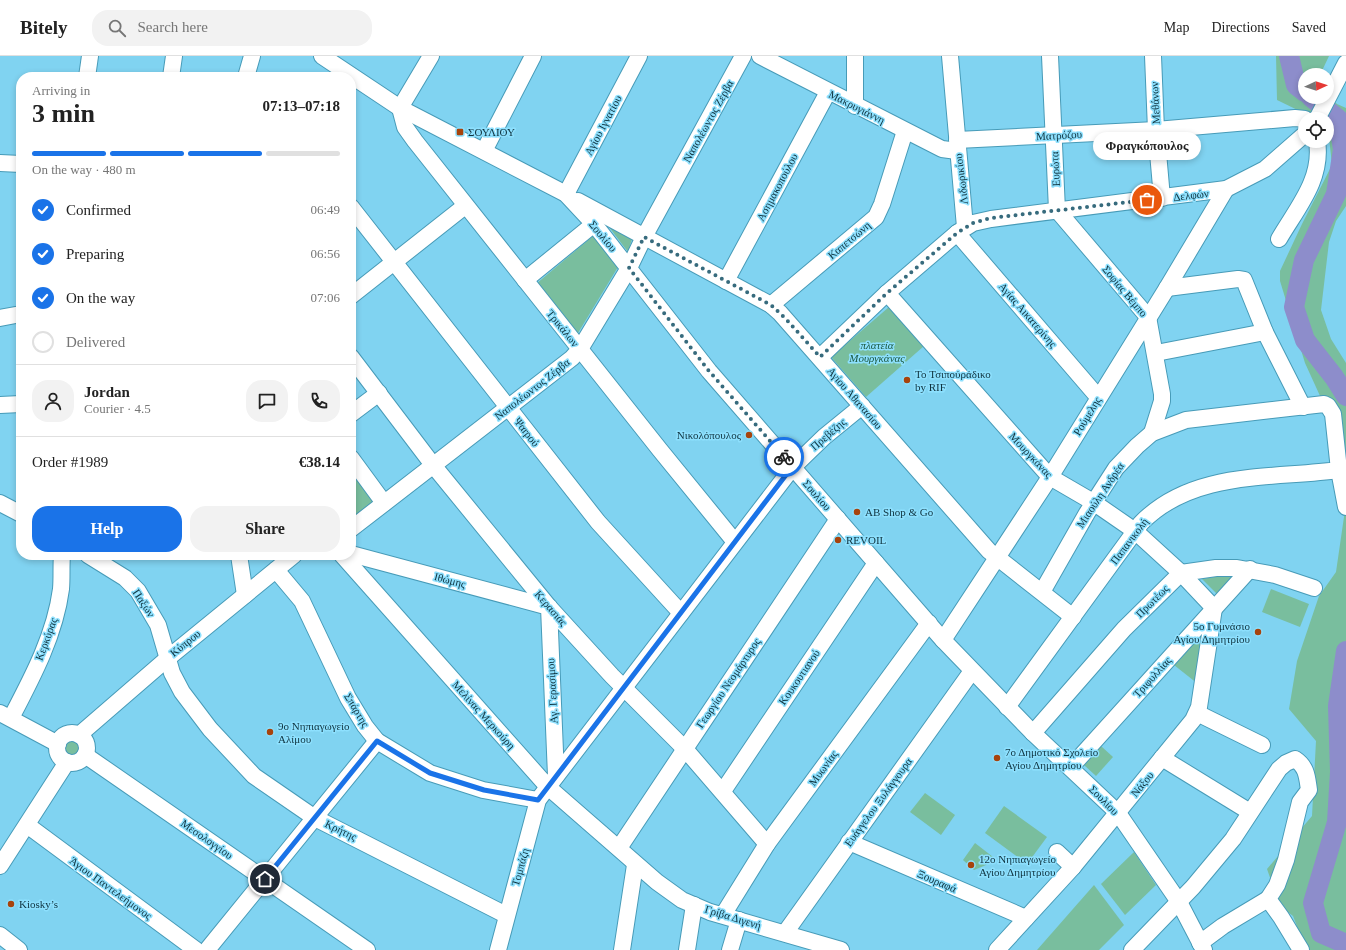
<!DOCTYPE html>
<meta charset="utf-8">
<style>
body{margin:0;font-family:Georgia,serif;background:#f2f2f2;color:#222;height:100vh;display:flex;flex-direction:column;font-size:15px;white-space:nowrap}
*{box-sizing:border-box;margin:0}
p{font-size:13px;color:#767676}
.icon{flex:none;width:22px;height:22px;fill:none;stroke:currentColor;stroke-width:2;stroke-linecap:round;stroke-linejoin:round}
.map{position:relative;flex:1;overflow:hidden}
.drawer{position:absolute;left:16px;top:16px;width:340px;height:488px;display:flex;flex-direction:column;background:#fff;border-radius:16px;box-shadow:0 2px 6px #0003}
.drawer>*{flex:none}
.needle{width:26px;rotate:87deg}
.fabs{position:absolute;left:1298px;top:12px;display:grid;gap:8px}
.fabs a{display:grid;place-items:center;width:36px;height:36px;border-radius:50%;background:#fff;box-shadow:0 2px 6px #0003;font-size:20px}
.pin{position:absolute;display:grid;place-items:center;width:34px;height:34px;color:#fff;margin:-17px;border:2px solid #fff;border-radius:50%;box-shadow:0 1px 4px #0007}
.courier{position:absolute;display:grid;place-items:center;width:40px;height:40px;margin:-20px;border:3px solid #1a73e8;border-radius:50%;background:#fff;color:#222;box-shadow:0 1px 5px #0007}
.bubble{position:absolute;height:28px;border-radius:14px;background:#fff;box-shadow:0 2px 6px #0003;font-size:13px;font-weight:600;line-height:28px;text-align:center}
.head em{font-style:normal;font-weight:600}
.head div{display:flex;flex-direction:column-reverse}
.head{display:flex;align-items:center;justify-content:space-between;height:68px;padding:0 16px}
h1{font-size:26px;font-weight:600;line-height:30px}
.bar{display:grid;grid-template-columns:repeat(4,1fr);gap:6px 4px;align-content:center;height:48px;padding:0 16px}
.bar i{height:5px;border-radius:3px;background:#e0e0e0}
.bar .on{background:#1a73e8}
.bar p{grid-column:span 4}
.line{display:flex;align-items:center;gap:10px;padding:0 16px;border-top:1px solid #e0e0e0}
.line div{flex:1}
.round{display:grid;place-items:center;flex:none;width:42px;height:42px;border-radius:16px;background:#f2f2f2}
ol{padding:0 16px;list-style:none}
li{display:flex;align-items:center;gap:12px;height:44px}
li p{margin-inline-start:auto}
li .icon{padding:4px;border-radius:50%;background:#1a73e8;color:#fff;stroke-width:4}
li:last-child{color:#767676}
li i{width:22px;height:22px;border:2px solid #e0e0e0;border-radius:50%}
.cta{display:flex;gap:8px;margin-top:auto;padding:8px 16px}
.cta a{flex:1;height:46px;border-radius:16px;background:#1a73e8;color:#fff;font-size:16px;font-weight:600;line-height:46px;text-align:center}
.cta a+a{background:#f2f2f2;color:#222}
header{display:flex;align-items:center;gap:24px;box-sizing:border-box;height:56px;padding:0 20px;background:#fff;border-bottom:1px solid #e0e0e0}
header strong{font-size:19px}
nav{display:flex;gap:22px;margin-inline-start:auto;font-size:14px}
.search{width:280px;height:36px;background:#f2f2f2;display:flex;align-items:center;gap:10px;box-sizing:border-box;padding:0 14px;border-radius:16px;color:#767676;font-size:15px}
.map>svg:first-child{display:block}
</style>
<header>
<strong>Bitely</strong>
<div class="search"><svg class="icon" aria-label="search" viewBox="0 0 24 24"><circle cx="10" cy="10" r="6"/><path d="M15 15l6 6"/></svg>Search here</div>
<nav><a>Map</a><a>Directions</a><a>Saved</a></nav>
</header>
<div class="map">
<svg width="1346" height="894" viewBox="0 0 1346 894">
<rect width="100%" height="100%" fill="#80d3f1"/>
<g fill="#79be9e">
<polygon points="1276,0 1329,0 1320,19 1305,19 1305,41 1327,41 1327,38 1337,48 1346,52 1346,150 1336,165 1329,186 1321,254 1331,283 1346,307 1346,397 1305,307 1280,225 1280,215 1302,168 1332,109 1327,63 1316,63 1277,44"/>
<polygon points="609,171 611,171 632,183 628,196"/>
<polygon points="593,180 618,211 578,277 576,278 536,228"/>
<polygon points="889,251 924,290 866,341 831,301"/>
<polygon points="351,413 377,447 351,467"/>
<polygon points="1346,447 1346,894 1310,894 1298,873 1293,860 1280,850 1267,813 1312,760 1316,685 1289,653 1297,605 1319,540 1336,516"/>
<polygon points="1221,520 1238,520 1219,540 1202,523"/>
<polygon points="1271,533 1309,548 1300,571 1262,556"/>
<polygon points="1204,577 1198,628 1174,609"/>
<circle cx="72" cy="692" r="7"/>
<polygon points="1101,690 1113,701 1096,720 1084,709"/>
<polygon points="925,737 955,759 941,779 910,756"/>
<polygon points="1004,750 1047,781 1027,808 985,777"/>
<polygon points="975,787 993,801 986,809 974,814 963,804"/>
<polygon points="1134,796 1156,829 1125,859 1101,828"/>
<polygon points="1094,829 1124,869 1099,894 1037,894"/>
</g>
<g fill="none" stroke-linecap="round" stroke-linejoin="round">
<g stroke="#8d8dcb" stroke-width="20">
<polyline points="1289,0 1296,29 1305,36"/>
<polyline points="1311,41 1338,63 1343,93 1336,138 1304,204 1294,251 1305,284 1334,321 1346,340"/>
<polyline points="1346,595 1338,650 1340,716 1337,766 1313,847 1321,877 1346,888"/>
</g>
<defs>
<g id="minor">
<polyline points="322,0 400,52 566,138 594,168 709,315 943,584 1033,677 1118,757 1179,846 1204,894"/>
<polyline points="431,0 400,52 405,71 415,85 660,394 735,486"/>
<polyline points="760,0 942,93 957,95"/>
<polyline points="855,0 855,50"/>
<polyline points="950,0 965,171"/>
<polyline points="1050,0 1057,154 1148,261 1162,338 1162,345 1152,377"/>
<polyline points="1153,0 1156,74 1162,142"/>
<polyline points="87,21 90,0"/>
<polyline points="171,21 174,0"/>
<polyline points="246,21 252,0"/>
<polyline points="1317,63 1346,7"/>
<polyline points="957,84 1156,74 1295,62 1305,63"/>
<polyline points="484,95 533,0"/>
<polyline points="0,107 21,108"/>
<polyline points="566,138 639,0"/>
<polyline points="578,145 771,249 780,257 989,495 1073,561"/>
<polyline points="351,151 598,466 681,557"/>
<polyline points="957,177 1098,341"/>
<path d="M1279,183C1297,152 1323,123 1317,85"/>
<polyline points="525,224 594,168"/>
<polyline points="726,225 828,36"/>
<polyline points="1167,232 1238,223 1244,224 1265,276 1303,351"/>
<polyline points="887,237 1050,421 1093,446 1135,475 1181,517 1214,552 1199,651 1193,664 1073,811 997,894"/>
<polyline points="351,240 465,150"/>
<polyline points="771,249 876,161 882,148 905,75"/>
<polyline points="0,262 21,258"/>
<polyline points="1156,297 1265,276"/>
<polyline points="351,301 433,409 549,551 612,620 685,693 767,788"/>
<polyline points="820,301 887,237 957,177 973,167 991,163 1226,133 1265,113 1305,78"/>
<polyline points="0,349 21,348"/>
<polyline points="351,358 379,337"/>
<polyline points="351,402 384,447"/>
<polyline points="1339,414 1346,451"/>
<polyline points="0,447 21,458"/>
<polyline points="351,473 572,302 580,293 629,212 644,181 743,0"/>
<polyline points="351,498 549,551 556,720"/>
<polyline points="88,499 125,522 138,535 158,569 172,617 182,636 210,673 254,720 315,762 506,859"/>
<polyline points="239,499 245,539"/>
<polyline points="342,499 548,731 657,826 682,844 710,856 841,894"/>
<polyline points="276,514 302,545 348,642 365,670 377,685 430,717 483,734 538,744"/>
<polyline points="943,584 1050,421 1167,232 1226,133"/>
<path d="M1007,651L1141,467C1193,414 1271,423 1339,414L1333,358L1328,350L1324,348L1186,364L1152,377L1137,390L1116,412L1087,457L1042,536"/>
<polyline points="0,657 58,688"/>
<polyline points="1197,657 1262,689"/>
<path d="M11,662C32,622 55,579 61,533C62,522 61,510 62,499"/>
<polyline points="1033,677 1124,573 1181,517 1216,512 1237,512 1275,519 1314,532"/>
<circle cx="72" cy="692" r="15"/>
<polyline points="79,679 168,602 294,499"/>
<polyline points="85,699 367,894"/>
<polyline points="1162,702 1250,756"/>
<polyline points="1071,711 1250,513"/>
<polyline points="723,735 876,507"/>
<polyline points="27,769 196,894"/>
<polyline points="849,786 1026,862"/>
<polyline points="619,792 838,463"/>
<polyline points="1057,796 1073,811"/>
<polyline points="0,810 67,706"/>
<polyline points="723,859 767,788 929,567"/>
<polyline points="785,877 972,615"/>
<polyline points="0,879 19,894"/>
<polyline points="1200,887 1223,870 1268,843"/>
<polyline points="207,894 377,685"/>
<polyline points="498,894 538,744 793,411 824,381 862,350"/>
<polyline points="622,894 635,809"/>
<polyline points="687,894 694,849"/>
<polyline points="730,894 739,864"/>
<path d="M1132,894L1193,831L1233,783L1279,713L1286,707L1295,703C1307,711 1307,721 1309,734L1300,746L1286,804L1277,829L1268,843L1281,861L1301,894"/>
</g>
</defs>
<use href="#minor" stroke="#479bb8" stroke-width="18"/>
<use href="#minor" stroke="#fff" stroke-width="16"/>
</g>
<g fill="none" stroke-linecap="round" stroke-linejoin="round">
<polyline stroke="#376b7d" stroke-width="4" stroke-dasharray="0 7.2" points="784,401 709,315 629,212 644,181 771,249 786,263 820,301 887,237 957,177 973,167 991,162 1147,144"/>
<polyline stroke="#1a73e8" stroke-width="5" points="265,823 377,685 430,717 484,734 538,744 792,411 784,401"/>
</g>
<g fill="#a7430c" stroke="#8de0fe" stroke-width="1.5">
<rect x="456" y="72" width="8" height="8" rx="2"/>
<circle cx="907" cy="324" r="4"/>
<circle cx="749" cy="379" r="4"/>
<circle cx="857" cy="456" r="4"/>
<circle cx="838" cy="484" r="4"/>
<circle cx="1258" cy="576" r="4"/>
<circle cx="270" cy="676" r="4"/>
<circle cx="997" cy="702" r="4"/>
<circle cx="971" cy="809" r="4"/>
<circle cx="11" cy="848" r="4"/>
</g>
<g text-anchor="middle" stroke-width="3" stroke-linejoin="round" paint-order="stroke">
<g font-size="11" fill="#0f333f" stroke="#8de0fe">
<text transform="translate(1155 47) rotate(-93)" y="4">Μεθάνων</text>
<text transform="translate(857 51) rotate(27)" y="4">Μακρυγιάννη</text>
<text transform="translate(708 65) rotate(-61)" y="4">Ναπολέωντος Ζέρβα</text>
<text transform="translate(603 69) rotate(-62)" y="4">Αγίου Ιγνατίου</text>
<text transform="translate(1059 79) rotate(-3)" y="4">Ματρόζου</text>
<text transform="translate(1055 113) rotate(-93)" y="4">Ευρώτα</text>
<text transform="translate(961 123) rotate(-97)" y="4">Λιδωρικίου</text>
<text transform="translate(777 131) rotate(-62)" y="4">Ασημακοπούλου</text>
<text transform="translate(1191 139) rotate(-7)" y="4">Δελφών</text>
<text transform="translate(603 180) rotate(50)" y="4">Σουλίου</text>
<text transform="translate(849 184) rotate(-40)" y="4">Καπετσώνη</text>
<text transform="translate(1125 235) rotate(50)" y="4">Σοφίας Βέμπο</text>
<text transform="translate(1028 259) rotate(49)" y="4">Αγίας Αικατερίνης</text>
<text transform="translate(563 272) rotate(51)" y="4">Τρικάλων</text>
<text transform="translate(532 333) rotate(-38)" y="4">Ναπολέωντος Ζέρβα</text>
<text transform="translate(855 342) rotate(49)" y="4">Αγίου Αθανασίου</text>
<text transform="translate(1087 360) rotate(-59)" y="4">Ρούμελης</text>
<text transform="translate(527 376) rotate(52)" y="4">Ψαrρού</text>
<text transform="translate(828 378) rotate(-41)" y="4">Πρεβέζης</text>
<text transform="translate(1031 399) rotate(47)" y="4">Μουργκάνας</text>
<text transform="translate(817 439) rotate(49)" y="4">Σουλίου</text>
<text transform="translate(1100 439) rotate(-56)" y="4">Μιαούλη Ανδρέα</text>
<text transform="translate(1129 485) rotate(-53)" y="4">Παπανικολή</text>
<text transform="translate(450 524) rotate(15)" y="4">Ιθώμης</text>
<text transform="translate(1152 545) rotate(-45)" y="4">Πρωτέως</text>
<text transform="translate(144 547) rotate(57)" y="4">Παξών</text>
<text transform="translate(551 552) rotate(49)" y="4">Κερασιάς</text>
<text transform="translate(46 583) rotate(-70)" y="4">Κερκύρας</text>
<text transform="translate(185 587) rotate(-39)" y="4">Κύπρου</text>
<text transform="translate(799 621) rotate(-56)" y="4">Κουκουτιανού</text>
<text transform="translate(1152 621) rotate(-48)" y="4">Τριφυλλίας</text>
<text transform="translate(728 627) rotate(-56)" y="4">Γεωργίου Νεομάρτυρος</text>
<text transform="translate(552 635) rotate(-93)" y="4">Αγ. Γερασίμου</text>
<text transform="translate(357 654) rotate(59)" y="4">Σπάρτης</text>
<text transform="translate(484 659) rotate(48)" y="4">Μελίνας Μερκούρη</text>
<text transform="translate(823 712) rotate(-54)" y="4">Μυωνίας</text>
<text transform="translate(1142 728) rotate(-51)" y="4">Νάξου</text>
<text transform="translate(1104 744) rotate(45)" y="4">Σουλίου</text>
<text transform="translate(878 746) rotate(-54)" y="4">Ευάγγελου Ξυλάγγουρα</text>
<text transform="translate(341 774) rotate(26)" y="4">Κρήτης</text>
<text transform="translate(207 783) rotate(35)" y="4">Μεσολογγίου</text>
<text transform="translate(520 811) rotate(-74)" y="4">Τομπάζη</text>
<text transform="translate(937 825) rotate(23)" y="4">Ξουραφά</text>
<text transform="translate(111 832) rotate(36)" y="4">Άγιου Παντελεήμονος</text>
<text transform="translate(733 861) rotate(17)" y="4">Γρίβα Διγενή</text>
</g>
<g font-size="11" fill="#0f333f" stroke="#8de0fe" text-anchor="start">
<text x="468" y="80">ΣΟΥΛΙΟΥ</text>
<text x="915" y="322">To Τσιπούράδικο<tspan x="915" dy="13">by RIF</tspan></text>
<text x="741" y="383" text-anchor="end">Νικολόπουλος</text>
<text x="865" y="460">AB Shop &amp; Go</text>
<text x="846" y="488">REVOIL</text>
<text x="1250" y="574" text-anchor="end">5ο Γυμνάσιο<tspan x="1250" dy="13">Αγίου Δημητρίου</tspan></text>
<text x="278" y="674">9ο Νηπιαγωγείο<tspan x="278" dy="13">Αλίμου</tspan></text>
<text x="1005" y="700">7ο Δημοτικό Σχολείο<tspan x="1005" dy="13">Αγίου Δημητρίου</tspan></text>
<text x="979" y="807">12ο Νηπιαγωγείο<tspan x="979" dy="13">Αγίου Δημητρίου</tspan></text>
<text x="19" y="852">Kiosky’s</text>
</g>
<g font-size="11" font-style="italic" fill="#1c5840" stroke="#8de0fe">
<text x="877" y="293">πλατεία<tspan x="877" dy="13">Μουργκάνας</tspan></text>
</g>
</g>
</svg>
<div class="fabs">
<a><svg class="needle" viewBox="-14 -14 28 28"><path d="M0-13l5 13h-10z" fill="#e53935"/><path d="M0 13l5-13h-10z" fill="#767676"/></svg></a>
<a><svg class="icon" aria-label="locate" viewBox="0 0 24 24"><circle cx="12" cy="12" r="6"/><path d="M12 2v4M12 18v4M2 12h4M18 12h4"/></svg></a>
</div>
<div class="pin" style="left:1147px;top:144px;background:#ea580c"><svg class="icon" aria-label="bag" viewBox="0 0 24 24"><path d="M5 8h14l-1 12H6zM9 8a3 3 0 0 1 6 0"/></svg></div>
<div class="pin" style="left:265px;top:823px;background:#1f2937"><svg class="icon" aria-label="home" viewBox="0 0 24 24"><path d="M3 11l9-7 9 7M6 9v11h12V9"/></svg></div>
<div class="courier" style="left:784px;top:401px"><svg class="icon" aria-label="bike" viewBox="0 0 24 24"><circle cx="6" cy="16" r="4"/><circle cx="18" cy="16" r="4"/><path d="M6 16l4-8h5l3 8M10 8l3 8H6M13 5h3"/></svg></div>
<div class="bubble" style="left:1093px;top:76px;width:108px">Φραγκόπουλος</div>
<section class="drawer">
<div class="head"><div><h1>3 min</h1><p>Arriving in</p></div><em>07:13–07:18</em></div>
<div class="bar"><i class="on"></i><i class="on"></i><i class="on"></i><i></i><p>On the way · 480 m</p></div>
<ol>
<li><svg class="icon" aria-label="check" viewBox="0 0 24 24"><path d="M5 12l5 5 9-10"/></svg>Confirmed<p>06:49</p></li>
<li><svg class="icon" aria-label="check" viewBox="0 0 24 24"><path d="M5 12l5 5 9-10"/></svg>Preparing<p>06:56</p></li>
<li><svg class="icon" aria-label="check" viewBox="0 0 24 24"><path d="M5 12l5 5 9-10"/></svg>On the way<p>07:06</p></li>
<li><i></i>Delivered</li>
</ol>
<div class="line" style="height:72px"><a class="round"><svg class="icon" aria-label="person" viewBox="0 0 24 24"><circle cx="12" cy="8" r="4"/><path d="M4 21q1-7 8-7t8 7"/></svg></a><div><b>Jordan</b><p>Courier · 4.5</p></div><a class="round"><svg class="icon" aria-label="chat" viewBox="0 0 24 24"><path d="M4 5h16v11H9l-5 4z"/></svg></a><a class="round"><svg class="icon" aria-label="phone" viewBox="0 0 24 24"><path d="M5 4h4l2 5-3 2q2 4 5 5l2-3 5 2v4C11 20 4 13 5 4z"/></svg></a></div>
<div class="line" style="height:52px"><div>Order #1989</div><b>€38.14</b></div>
<div class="cta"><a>Help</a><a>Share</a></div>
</section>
</div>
